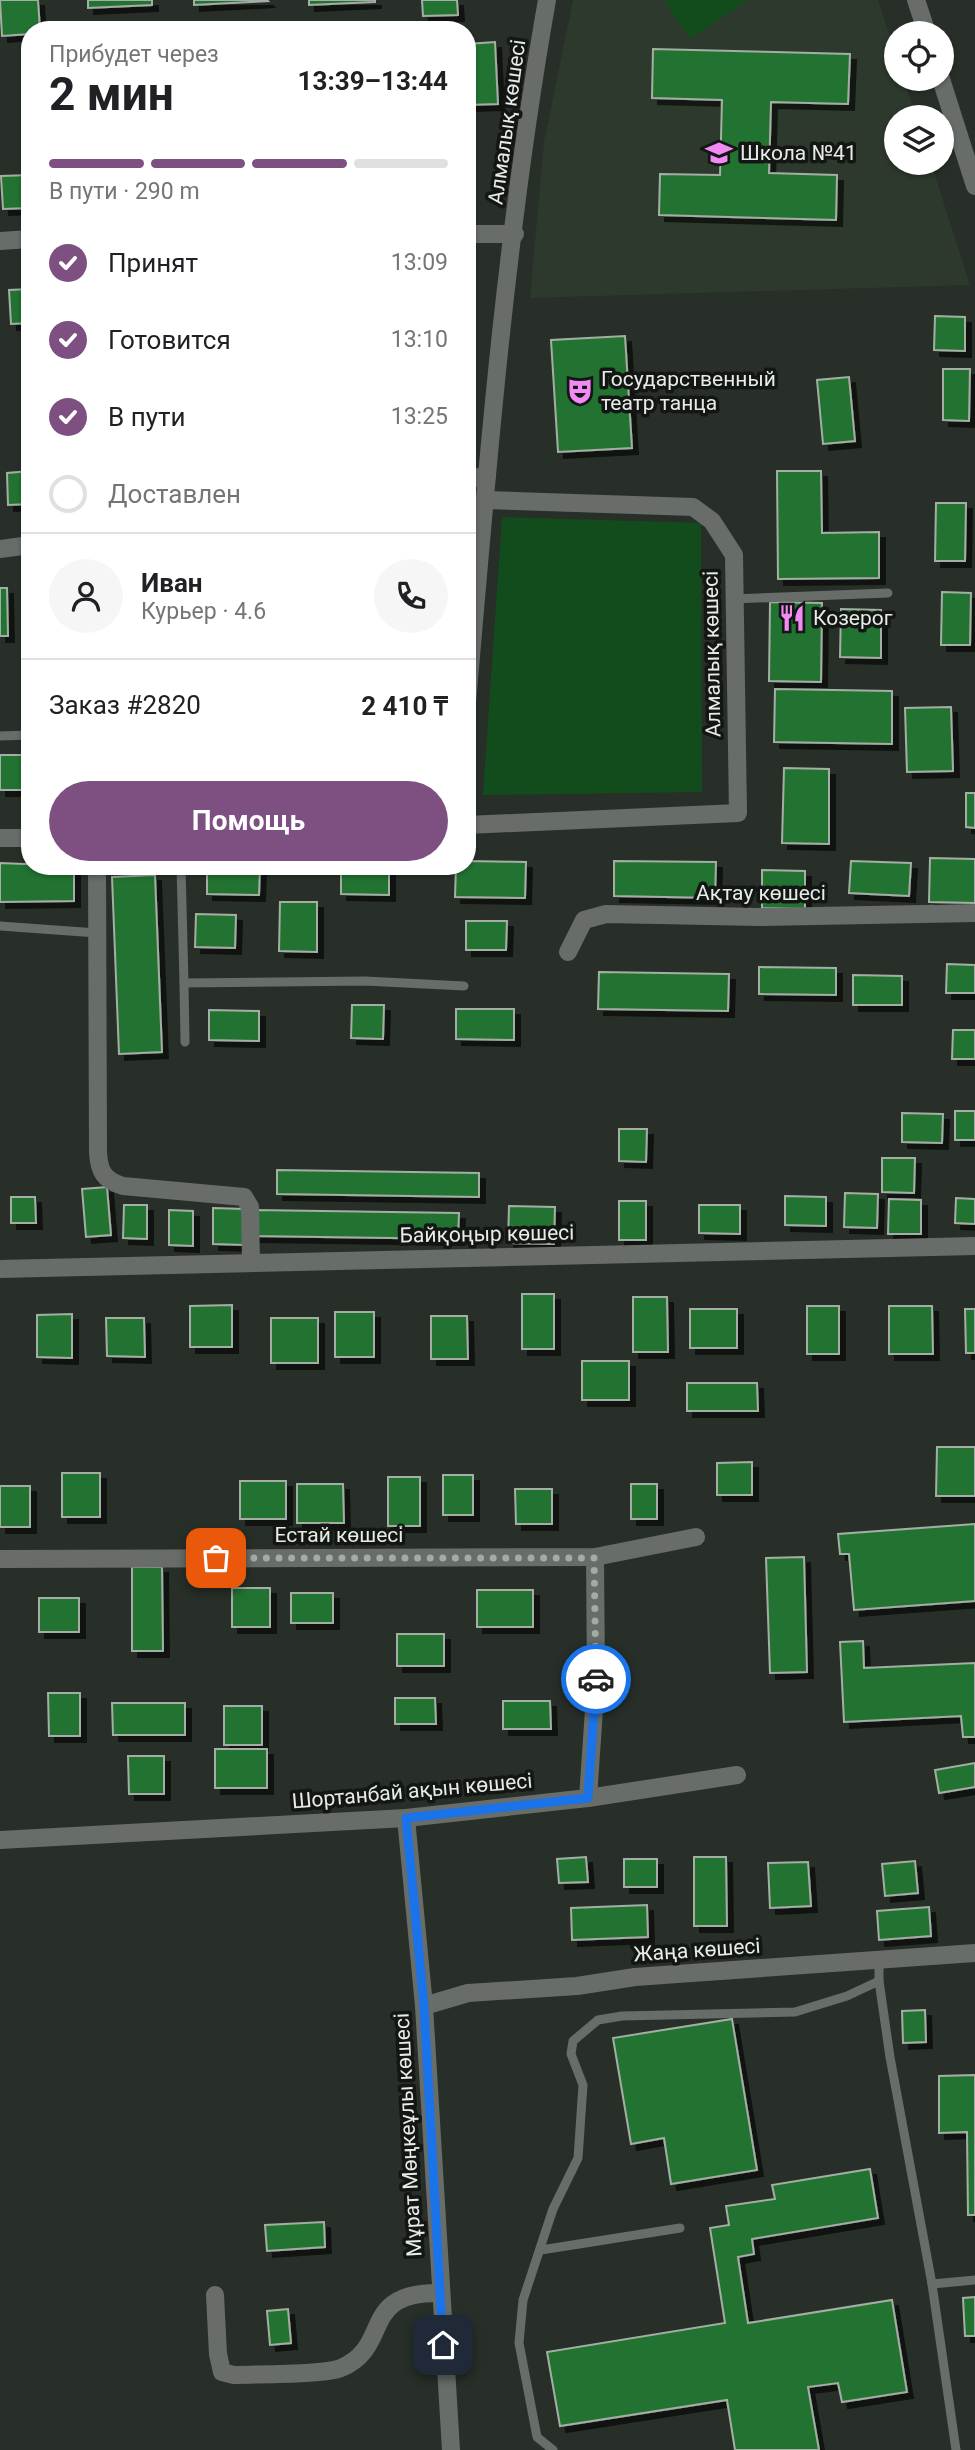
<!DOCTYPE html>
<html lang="ru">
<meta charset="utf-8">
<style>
body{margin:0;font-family:Roboto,sans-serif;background:#f6f6f6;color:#202124;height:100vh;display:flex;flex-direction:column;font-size:26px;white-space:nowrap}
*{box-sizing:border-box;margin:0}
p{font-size:23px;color:#757577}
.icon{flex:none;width:38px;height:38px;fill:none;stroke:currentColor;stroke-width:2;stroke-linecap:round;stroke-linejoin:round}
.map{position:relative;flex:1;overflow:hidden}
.panel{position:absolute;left:21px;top:21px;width:455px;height:854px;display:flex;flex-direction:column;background:#fff;border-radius:28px;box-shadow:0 2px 5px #0004}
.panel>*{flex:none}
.tools{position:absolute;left:884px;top:21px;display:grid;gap:14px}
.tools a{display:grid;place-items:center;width:70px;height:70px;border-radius:50%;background:#fff;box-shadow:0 2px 5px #0004;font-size:35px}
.pin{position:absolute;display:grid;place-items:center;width:60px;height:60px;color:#fff;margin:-30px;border-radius:14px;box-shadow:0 4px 10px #0006}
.courier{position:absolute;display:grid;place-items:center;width:70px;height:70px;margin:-35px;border:5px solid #1a73e8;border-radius:50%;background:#fff;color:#222;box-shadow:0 2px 9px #0007}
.head em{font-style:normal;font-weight:700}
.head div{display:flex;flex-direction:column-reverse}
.head{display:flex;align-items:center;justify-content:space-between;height:119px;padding:0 28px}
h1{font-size:46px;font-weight:700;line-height:52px}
.bar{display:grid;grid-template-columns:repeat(4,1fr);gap:10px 7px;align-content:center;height:84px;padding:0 28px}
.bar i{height:9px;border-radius:5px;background:#e0e0e0}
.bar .active{background:#7e5082}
.bar p{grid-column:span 4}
.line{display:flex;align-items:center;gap:18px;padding:0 28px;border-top:2px solid #e0e0e0}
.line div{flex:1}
.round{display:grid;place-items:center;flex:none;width:74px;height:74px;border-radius:37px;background:#f6f6f6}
ol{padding:0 28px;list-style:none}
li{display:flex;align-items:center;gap:21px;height:77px}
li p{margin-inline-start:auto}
li .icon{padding:7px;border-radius:50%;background:#7e5082;color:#fff;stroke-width:4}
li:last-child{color:#757577}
li i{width:38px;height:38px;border:4px solid #e0e0e0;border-radius:50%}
.action{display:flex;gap:14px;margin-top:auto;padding:14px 28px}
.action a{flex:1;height:80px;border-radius:42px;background:#7e5082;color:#fff;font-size:28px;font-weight:700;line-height:80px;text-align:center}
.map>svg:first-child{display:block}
</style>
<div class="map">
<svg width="975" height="2450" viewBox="0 0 975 2450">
<defs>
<filter id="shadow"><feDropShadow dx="6" dy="6" stdDeviation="0" flood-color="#0009"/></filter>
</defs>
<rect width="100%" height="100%" fill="#282f28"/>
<polygon fill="#2c392c" points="573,0 878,0 896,55 896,79 904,79 916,117 896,117 896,163 931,163 970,285 530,298 544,142"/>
<g fill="#134c1c">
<polygon points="664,0 748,0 690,39"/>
<polygon points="502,517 701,523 702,792 483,795"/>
</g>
<g fill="#237330" stroke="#a4aea4" stroke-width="2" filter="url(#shadow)">
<polygon points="0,0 38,0 40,30 30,30 30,34 2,36"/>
<polygon points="88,0 152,0 152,5 88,8"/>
<polygon points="194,0 267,0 268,1 194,5"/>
<polygon points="309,0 375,0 375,2 309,5"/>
<polygon points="422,0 457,0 458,15 423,16"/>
<polygon points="495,42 498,104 467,105 467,44"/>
<polygon points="653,49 850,54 848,104 771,102 769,173 837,175 836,220 659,215 660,174 720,175 722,100 652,98"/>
<polygon points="30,175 30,208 3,209 1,176"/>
<polygon points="30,289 30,323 11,324 9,290"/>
<polygon points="935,316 965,317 965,351 934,350"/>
<polygon points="625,336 632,448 558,452 551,340"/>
<polygon points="943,369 970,369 969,421 943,420"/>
<polygon points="849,377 855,441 823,444 817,380"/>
<polygon points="30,471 30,504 8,505 7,473"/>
<polygon points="777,471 821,471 822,533 879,532 879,578 778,579"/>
<polygon points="936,503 966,503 965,561 935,561"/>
<polygon points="0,588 7,588 8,636 0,636"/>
<polygon points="942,592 971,593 970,645 941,645"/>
<polygon points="770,602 822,603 821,682 769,681"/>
<polygon points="841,609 881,610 881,658 840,657"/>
<polygon points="775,689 892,691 892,744 774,742"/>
<polygon points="951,707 953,771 907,772 905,708"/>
<rect x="0" y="755" width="30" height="35"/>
<polygon points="784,768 829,769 829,844 782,843"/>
<polygon points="966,793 975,793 975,828 966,827"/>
<polygon points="930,858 975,859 975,903 929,902"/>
<polygon points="467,861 526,862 525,898 455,897 456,866 467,866"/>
<polygon points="614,861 716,862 715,898 614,896"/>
<polygon points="851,861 911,863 909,896 849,893"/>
<polygon points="0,863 74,866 74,901 0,902"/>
<polygon points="207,866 260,866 259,895 207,894"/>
<polygon points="341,866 389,866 389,895 341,894"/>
<polygon points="762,870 805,871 805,909 762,908"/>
<polygon points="155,875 162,1052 119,1054 112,877"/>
<polygon points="280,902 317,902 317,952 279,951"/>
<polygon points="196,914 236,915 235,948 195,947"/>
<polygon points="466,921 507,921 506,950 466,950"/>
<polygon points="947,964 975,965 975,993 946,993"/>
<polygon points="759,967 836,968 836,995 759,994"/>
<polygon points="599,972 729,974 728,1011 598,1009"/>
<polygon points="853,975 902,976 902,1005 853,1005"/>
<polygon points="352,1005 384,1005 383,1039 351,1038"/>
<polygon points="456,1009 514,1009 514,1040 456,1039"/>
<polygon points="209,1010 259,1011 259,1041 209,1040"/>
<polygon points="953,1030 975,1030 975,1059 952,1059"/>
<rect x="955" y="1111" width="20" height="29"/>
<polygon points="902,1113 943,1114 942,1143 902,1142"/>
<polygon points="619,1129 647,1129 646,1162 619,1161"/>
<polygon points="882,1158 915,1158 914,1193 882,1192"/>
<polygon points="277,1170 479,1173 479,1197 277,1194"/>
<polygon points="107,1187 111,1235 86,1237 82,1189"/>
<polygon points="845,1193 878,1194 877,1228 844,1227"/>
<polygon points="785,1196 826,1197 826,1226 785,1225"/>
<polygon points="11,1197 35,1197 36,1223 11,1223"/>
<polygon points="956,1198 975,1199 975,1224 955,1223"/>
<polygon points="889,1199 921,1200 921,1234 888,1234"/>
<rect x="619" y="1201" width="27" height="39"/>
<polygon points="124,1205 147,1205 147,1239 123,1238"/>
<polygon points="699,1205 740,1205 740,1234 699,1233"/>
<polygon points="509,1206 555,1207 554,1244 508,1243"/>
<polygon points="213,1208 245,1209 245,1245 213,1244"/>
<polygon points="169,1210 193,1211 193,1246 169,1245"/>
<polygon points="254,1210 459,1213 458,1239 253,1236"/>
<rect x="522" y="1294" width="32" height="55"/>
<polygon points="633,1297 667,1297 668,1352 633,1352"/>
<polygon points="232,1305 232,1347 190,1347 190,1306"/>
<rect x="807" y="1306" width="32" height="48"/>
<polygon points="889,1306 932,1306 933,1354 889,1354"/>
<rect x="690" y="1309" width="47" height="39"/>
<polygon points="965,1309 975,1309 975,1353 966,1353"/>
<rect x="335" y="1312" width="39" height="45"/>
<polygon points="72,1314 72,1358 37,1357 37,1315"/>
<polygon points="431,1316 467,1316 468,1359 431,1359"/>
<polygon points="106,1318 144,1318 145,1357 107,1356"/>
<rect x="271" y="1318" width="47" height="45"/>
<rect x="582" y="1361" width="47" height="39"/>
<polygon points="687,1383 757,1383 758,1411 687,1411"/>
<polygon points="937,1447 975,1447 975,1496 936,1496"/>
<polygon points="752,1462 752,1495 717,1495 717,1463"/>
<rect x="62" y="1473" width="38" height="44"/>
<rect x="443" y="1475" width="30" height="40"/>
<rect x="388" y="1477" width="32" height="49"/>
<rect x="240" y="1481" width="46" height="38"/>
<polygon points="297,1484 343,1484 344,1523 297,1523"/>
<rect x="631" y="1484" width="26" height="35"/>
<rect x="0" y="1486" width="30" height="41"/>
<polygon points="515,1489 552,1489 552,1524 516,1524"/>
<polygon points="975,1524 975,1601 854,1610 849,1554 840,1554 838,1534"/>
<polygon points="804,1557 807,1672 770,1673 766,1558"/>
<polygon points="132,1567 162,1567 163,1651 132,1651"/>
<rect x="232" y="1588" width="38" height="39"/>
<rect x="477" y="1590" width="56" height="37"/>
<rect x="291" y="1593" width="42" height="30"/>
<rect x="39" y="1598" width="40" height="34"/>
<rect x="397" y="1634" width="47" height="32"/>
<polygon points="863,1641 864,1668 975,1663 975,1737 963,1737 961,1716 844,1722 840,1642"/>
<polygon points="48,1693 80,1693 80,1736 49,1736"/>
<polygon points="395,1698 435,1698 436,1724 395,1724"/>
<polygon points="503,1701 550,1701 551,1729 503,1729"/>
<polygon points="112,1703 185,1703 185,1735 113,1735"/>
<rect x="224" y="1706" width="38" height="39"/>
<rect x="215" y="1749" width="52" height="39"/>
<polygon points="128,1756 164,1756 164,1794 129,1794"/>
<polygon points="975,1763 975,1787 939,1793 935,1770"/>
<polygon points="586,1857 588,1882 559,1883 557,1859"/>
<polygon points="694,1857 726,1857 727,1926 694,1926"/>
<rect x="624" y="1859" width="33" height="28"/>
<polygon points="915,1861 918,1893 885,1896 882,1864"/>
<polygon points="808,1862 811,1906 770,1908 768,1863"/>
<polygon points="647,1905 648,1937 572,1940 571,1908"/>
<polygon points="929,1907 931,1936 879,1940 877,1911"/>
<polygon points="925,2010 926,2042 903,2043 902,2011"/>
<polygon points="732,2019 757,2170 671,2184 664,2138 631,2144 613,2038"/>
<polygon points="975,2075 975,2215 968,2215 967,2132 939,2133 939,2076"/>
<polygon points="870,2169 878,2218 752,2239 754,2254 738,2257 748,2323 892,2300 907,2392 842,2402 838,2383 808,2387 819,2450 735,2450 727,2400 560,2426 547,2352 725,2323 710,2228 729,2225 726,2206 775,2199 772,2185"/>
<polygon points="324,2222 325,2247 267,2251 265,2225"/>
<polygon points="975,2297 975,2336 965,2336 963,2298"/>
<polygon points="288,2309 291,2343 270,2345 267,2311"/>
</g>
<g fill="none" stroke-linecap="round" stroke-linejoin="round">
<g stroke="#686d69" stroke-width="9">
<polyline points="733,599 888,593"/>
<polyline points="0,736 30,735"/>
<polyline points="181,866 184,983 365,981 464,986"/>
<polyline points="0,926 97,933"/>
<polyline points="184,983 185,1042"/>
<polyline points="879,1959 879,1981 890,2057 932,2284"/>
<polyline points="541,2250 680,2228"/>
<polyline points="553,2450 537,2437 519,2343 523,2300 553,2209 578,2158 583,2085 571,2054 573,2041 598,2020 622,2016 795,2012 847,1996 879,1981"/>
<polyline points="956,2450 932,2284 975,2280"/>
</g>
<g stroke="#686d69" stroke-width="18">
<polyline points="916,0 927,33"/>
<polyline points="941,79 975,186"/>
<polyline points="467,234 515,234"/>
<polyline points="0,241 30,239"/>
<polyline points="467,479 487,476"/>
<polyline points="0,549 30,545"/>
<polyline points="467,825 738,813 734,555 712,521 693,507 486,500"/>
<path d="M97,866L98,1152C99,1172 104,1180 123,1186L244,1197L250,1207L251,1263"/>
<polyline points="568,952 584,920 606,914 759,917 975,913"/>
<polyline points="0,1269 975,1246"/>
<polyline points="0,1559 595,1557 696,1537"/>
<polyline points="588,1798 737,1775"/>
<polyline points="406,1818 424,2006 451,2450"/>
<polyline points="0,1840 406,1818 588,1798 596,1680 595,1557"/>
<polyline points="424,2006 468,1993 577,1986 635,1977 975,1953"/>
<path d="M215,2295L218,2354L222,2372L234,2375C257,2374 325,2375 341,2368C393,2346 358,2292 440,2293"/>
</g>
<g stroke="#686d69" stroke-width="18">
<path d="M467,703C487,469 506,232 547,0"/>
<polyline points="0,838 30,838"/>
</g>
</g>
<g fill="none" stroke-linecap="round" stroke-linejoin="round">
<polyline stroke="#a4aaa4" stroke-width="7" stroke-dasharray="0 12.6" points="216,1558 594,1558 596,1679"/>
<polyline stroke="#1a73e8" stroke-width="9" points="443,2345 424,2006 406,1818 588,1798 596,1679"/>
</g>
<defs>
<symbol id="school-bare" viewBox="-9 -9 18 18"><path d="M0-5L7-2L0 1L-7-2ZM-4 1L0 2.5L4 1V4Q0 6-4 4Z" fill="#f18af4" stroke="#131613" stroke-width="2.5" paint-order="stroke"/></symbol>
<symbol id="theatre-bare" viewBox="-9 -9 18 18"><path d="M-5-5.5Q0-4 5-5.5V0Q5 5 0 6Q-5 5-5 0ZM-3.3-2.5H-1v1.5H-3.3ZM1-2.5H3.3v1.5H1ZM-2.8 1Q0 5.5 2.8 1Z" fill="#f18af4" stroke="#131613" stroke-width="2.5" paint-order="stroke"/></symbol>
<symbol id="restaurant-bare" viewBox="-9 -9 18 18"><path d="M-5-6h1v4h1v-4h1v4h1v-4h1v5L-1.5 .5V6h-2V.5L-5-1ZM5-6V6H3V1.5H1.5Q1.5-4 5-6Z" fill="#f18af4" stroke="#131613" stroke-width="2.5" paint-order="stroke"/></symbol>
</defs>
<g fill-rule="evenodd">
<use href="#school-bare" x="700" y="134" width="38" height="38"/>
<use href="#theatre-bare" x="561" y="372" width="38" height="38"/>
<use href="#restaurant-bare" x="773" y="599" width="38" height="38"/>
</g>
<g text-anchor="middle" stroke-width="7" stroke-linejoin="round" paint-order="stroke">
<g font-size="21" fill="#e6ece7" stroke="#131613">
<text transform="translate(507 122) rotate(-82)" y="7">Алмалық көшесі</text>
<text transform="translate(712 654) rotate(-91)" y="7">Алмалық көшесі</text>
<text x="761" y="900">Ақтау көшесі</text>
<text transform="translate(487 1234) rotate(-1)" y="7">Байқоңыр көшесі</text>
<text x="339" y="1542">Естай көшесі</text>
<text transform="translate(412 1791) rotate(-5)" y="7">Шортанбай ақын көшесі</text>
<text transform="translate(697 1950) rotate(-4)" y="7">Жаңа көшесі</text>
<text transform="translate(408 2135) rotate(-93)" y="7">Мұрат Мөңкеұлы көшесі</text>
</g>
<g font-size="21" fill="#e6ece7" stroke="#131613" text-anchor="start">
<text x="740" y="160">Школа №41</text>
<text x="601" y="386">Государственный<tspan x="601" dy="24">театр танца</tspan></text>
<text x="813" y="625">Козерог</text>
</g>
</g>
</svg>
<div class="tools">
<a><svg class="icon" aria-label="locate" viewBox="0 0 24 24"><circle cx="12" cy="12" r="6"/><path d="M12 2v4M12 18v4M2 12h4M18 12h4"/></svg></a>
<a><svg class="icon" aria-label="layers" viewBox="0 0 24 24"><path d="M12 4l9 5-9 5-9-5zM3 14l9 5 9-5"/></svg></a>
</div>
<div class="pin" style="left:216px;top:1558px;background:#ea580c"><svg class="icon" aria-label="bag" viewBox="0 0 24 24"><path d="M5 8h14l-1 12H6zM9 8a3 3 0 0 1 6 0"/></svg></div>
<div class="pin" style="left:443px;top:2345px;background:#1f2937"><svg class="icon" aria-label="home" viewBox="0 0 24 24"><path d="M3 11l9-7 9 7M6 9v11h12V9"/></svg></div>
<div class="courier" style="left:596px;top:1679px"><svg class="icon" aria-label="car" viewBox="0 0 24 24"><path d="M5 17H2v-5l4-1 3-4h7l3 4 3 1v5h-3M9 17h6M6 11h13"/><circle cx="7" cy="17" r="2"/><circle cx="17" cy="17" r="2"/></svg></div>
<section class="panel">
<div class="head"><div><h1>2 мин</h1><p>Прибудет через</p></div><em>13:39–13:44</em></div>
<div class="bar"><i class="active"></i><i class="active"></i><i class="active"></i><i></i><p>В пути · 290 m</p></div>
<ol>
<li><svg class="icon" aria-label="check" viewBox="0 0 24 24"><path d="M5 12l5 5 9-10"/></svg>Принят<p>13:09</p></li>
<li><svg class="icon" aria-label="check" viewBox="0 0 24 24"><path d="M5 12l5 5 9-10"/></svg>Готовится<p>13:10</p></li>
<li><svg class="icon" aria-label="check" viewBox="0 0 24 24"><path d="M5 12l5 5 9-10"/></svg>В пути<p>13:25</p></li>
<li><i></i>Доставлен</li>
</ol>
<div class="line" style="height:126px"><a class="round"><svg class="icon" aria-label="person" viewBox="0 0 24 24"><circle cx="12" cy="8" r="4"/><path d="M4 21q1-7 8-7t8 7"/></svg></a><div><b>Иван</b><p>Курьер · 4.6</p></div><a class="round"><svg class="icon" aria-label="phone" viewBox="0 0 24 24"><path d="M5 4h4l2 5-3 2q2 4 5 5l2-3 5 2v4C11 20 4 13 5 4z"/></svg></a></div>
<div class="line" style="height:91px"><div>Заказ #2820</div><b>2 410 ₸</b></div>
<div class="action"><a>Помощь</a></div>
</section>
</div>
